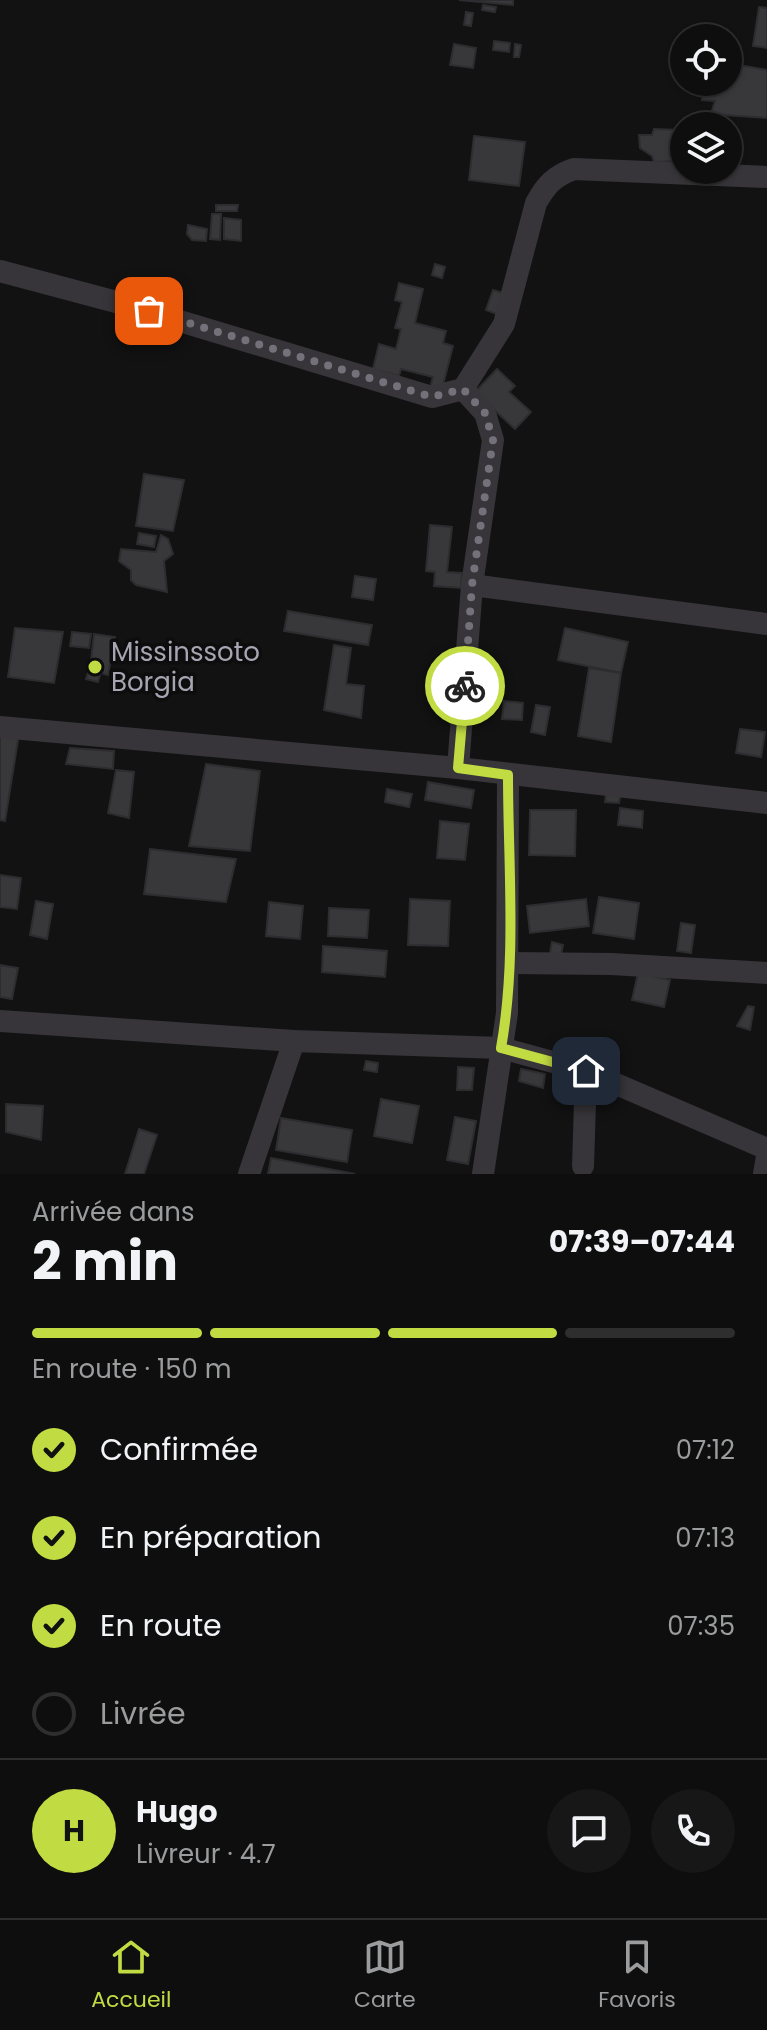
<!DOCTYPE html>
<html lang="fr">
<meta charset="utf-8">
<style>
body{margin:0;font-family:Poppins,sans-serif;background:#171717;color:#f1f3f6;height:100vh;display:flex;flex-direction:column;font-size:30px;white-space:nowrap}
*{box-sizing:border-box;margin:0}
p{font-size:26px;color:#9b9c9e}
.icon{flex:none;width:44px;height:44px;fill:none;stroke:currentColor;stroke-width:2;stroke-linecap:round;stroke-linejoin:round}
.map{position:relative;height:1174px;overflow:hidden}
.sheet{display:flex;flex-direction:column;background:#0e0e0e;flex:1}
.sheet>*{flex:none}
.controls{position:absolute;left:670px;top:24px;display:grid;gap:16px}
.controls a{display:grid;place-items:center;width:72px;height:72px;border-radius:50%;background:#0e0e0e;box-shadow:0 2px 6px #0004,0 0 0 2px #2e2e2e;font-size:40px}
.pin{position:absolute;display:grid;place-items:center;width:68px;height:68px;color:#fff;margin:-34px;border-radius:16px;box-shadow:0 4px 12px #0006}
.courier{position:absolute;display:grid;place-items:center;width:80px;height:80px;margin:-40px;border:6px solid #c1db42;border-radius:50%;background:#fff;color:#222;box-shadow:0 2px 10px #0007}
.head em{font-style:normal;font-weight:700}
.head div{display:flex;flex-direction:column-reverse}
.head{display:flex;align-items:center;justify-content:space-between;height:136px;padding:0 32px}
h1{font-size:52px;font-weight:700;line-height:60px}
.bar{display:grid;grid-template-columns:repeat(4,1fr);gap:12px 8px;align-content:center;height:96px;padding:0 32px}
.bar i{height:10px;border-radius:6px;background:#2e2e2e}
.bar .on{background:#c1db42}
.bar p{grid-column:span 4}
.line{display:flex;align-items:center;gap:20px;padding:0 32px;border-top:2px solid #2e2e2e}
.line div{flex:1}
.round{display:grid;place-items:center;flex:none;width:84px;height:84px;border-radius:42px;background:#171717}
ol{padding:0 32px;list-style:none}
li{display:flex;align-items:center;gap:24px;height:88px}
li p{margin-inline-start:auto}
li .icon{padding:8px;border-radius:50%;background:#c1db42;color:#111;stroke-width:4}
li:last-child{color:#9b9c9e}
li i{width:44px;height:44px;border:4px solid #2e2e2e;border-radius:50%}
.menu{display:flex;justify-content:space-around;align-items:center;height:112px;border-top:2px solid #2e2e2e;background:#0e0e0e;font-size:22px;color:#9b9c9e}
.menu a{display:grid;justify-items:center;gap:4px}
.menu .on{color:#c1db42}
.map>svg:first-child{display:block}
</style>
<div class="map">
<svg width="767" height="1174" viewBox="0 0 767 1174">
<rect width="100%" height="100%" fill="#121213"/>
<g fill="#38373a" stroke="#2d2c2f" stroke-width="2">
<polygon points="459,0 513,0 513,5"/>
<polygon points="483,5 496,7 495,12 482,10"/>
<polygon points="759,7 767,8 767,48 753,46"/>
<polygon points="466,12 473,13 471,26 464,25"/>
<polygon points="494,41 510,43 509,52 493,50"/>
<polygon points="454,44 476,48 473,68 450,65"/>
<polygon points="515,44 521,45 519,57 514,57"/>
<polygon points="728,63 767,70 767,118 711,114 715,101 702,100 704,82 728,82"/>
<polygon points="654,129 679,130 680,161 654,162 652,156 640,148 639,135 652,135"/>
<polygon points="474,136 525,142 519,186 469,180"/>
<polygon points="216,205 238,205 237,211 216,211"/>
<polygon points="212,214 221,214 220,240 210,239"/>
<polygon points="224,218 241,220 241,241 224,239"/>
<polygon points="188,225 207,229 206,241 192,240 187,234"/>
<polygon points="435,264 445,267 442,278 432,275"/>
<polygon points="399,283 423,289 415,323 446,331 443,343 453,346 443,385 429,391 433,377 401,369 399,376 373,369 379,344 396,349 401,329 395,328 402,302 395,300"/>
<polygon points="493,290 506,294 499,315 486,310"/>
<polygon points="497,369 515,386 509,392 531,412 515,429 475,392"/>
<polygon points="144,474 184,480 173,531 136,526"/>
<polygon points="430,525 452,527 447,572 462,573 461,588 434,586 435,572 426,571"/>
<polygon points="139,533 156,536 154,547 137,544"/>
<polygon points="161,535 168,539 173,554 164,561 167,592 136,585 131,580 131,570 119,561 121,549 156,552"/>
<polygon points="355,576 376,579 373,600 352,597"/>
<polygon points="288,611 372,625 368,645 284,631"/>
<polygon points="15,628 63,632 54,683 8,677"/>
<polygon points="565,628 628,642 621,673 558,660"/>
<polygon points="72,632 91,634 89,648 70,646"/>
<polygon points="94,634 115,637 108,675 90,670"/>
<polygon points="334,645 351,648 346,684 364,686 361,718 324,710"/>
<polygon points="589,668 621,673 611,742 578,736"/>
<polygon points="88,673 100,675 98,682 86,679"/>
<polygon points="504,701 523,703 522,720 502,719"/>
<polygon points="536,705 550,707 545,735 531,732"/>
<polygon points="740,729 765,732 761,757 736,753"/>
<polygon points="0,734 19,734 5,821 0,820"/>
<polygon points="70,748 114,751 113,769 66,764"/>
<polygon points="206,764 260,771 250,851 189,846"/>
<polygon points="116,770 134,772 129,818 108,813"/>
<polygon points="428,782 474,790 471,808 425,800"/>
<polygon points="607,788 621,790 619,803 605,802"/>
<polygon points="387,789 412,794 409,807 385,802"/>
<polygon points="620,808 643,811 642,828 618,825"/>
<polygon points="530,810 576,810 575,856 529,855"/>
<polygon points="440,821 469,824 465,860 437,858"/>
<polygon points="150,849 236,859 226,902 144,894"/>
<polygon points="0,875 21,878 17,909 0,907"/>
<polygon points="599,897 639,903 634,939 593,933"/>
<polygon points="410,899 450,901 448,946 408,945"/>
<polygon points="586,899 589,926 530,933 527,906"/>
<polygon points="36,901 53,904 47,939 30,935"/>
<polygon points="269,902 303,906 300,939 266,936"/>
<polygon points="329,908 369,910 367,938 328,936"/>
<polygon points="681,923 695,925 691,953 677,951"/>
<polygon points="552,942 563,945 561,955 550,953"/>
<polygon points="323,946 387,951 385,977 322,972"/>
<polygon points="0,965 18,968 12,999 0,997"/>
<polygon points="638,973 670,980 664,1007 632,1000"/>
<polygon points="748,1006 754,1007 750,1030 737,1026"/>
<polygon points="366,1061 378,1063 377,1072 364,1070"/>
<polygon points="458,1067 474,1068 472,1090 457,1090"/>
<polygon points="521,1069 545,1074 543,1088 519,1081"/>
<polygon points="381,1099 419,1106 412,1143 374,1136"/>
<polygon points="6,1104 43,1106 41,1140 6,1132"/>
<polygon points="455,1117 476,1121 468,1164 447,1160"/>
<polygon points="281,1118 352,1130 347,1162 276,1150"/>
<polygon points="139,1129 157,1135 144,1174 125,1174"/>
<polygon points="271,1158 355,1174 268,1174"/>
</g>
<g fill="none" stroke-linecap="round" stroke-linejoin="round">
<g stroke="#373539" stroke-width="22">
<path d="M0,271L120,303L432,397L463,389L504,324L536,203C546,185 554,176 574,169L767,177"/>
<polyline points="472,585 767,624"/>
<polyline points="0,727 458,768 767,803"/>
<polyline points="458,768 472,585 493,440 485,413 463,389"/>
<polyline points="510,963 611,964 767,973"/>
<polyline points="0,1021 294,1041 501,1048 586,1071 767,1149"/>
<polyline points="583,1166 586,1071"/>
<polyline points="249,1174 294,1041"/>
<polyline points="483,1174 507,1013 508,775"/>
<polyline points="764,1174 767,1156"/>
</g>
</g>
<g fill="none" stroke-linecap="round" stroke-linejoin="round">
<polyline stroke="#73727a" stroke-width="8" stroke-dasharray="0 14.4" points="149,311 432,397 463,389 485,413 493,440 472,585 465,686"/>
<path stroke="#c1db42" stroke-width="10" d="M465,686L458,768L508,775C508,865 517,959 501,1048L586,1071"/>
</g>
<circle fill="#c1db42" stroke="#0d0d0e" stroke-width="3" cx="95" cy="667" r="8"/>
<g text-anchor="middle" stroke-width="7" stroke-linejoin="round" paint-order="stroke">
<g font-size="26" fill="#a7a5b2" stroke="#0d0d0e" text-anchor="start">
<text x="111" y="661">Missinssoto<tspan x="111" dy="30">Borgia</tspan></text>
</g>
</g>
</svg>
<div class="controls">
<a><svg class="icon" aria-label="locate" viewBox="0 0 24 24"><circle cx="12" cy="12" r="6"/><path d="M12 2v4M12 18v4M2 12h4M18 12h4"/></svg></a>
<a><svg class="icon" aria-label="layers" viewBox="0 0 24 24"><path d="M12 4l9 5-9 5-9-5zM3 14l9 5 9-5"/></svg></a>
</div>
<div class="pin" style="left:149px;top:311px;background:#ea580c"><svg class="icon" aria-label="bag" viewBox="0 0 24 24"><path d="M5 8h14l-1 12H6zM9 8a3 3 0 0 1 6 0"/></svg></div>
<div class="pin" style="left:586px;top:1071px;background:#1f2937"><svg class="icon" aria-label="home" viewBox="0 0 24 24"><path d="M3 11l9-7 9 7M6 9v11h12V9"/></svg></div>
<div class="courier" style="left:465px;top:686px"><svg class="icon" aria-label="bike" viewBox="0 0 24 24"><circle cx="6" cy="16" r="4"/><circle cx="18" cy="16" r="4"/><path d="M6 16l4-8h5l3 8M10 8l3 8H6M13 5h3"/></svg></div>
</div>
<section class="sheet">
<div class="head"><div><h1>2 min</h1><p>Arrivée dans</p></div><em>07:39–07:44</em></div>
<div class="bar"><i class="on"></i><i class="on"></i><i class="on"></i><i></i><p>En route · 150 m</p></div>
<ol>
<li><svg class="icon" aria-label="check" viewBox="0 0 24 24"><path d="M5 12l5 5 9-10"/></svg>Confirmée<p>07:12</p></li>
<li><svg class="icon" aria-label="check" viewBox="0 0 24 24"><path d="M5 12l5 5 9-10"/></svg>En préparation<p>07:13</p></li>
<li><svg class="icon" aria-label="check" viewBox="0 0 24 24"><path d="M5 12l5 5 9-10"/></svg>En route<p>07:35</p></li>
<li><i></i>Livrée</li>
</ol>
<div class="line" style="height:144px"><b class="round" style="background:#c1db42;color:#111">H</b><div><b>Hugo</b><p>Livreur · 4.7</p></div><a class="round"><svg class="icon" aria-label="chat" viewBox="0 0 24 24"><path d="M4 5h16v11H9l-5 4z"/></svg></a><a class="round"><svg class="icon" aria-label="phone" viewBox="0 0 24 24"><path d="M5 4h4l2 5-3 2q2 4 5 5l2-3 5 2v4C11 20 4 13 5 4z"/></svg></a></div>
</section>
<nav class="menu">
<a class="on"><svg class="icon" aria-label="home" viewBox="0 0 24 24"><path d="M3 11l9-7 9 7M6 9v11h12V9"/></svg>Accueil</a>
<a><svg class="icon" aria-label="map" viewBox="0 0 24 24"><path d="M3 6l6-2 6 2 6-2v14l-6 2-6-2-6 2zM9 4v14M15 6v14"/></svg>Carte</a>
<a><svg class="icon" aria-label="saved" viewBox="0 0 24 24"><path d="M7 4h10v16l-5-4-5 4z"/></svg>Favoris</a>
</nav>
